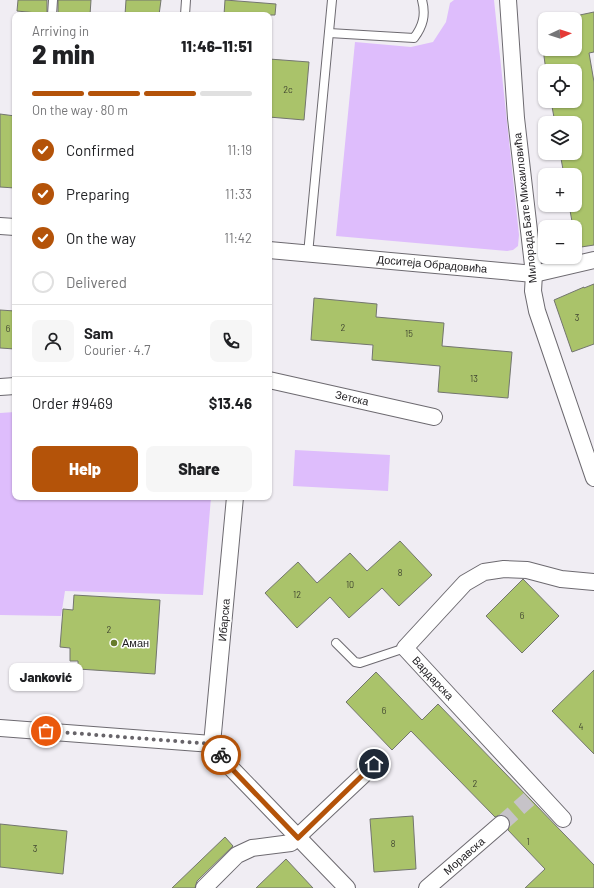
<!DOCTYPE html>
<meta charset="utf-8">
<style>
body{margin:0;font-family:Barlow,sans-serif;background:#f6f6f6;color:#202124;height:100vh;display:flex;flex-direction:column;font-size:15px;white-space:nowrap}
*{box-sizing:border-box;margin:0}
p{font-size:13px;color:#757577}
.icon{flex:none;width:22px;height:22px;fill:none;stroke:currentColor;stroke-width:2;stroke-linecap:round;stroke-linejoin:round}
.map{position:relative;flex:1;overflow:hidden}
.sheet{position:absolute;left:12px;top:12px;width:260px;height:488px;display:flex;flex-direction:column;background:#fff;border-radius:8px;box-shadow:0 1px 3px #0004}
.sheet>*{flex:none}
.needle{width:26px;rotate:86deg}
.controls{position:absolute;left:538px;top:12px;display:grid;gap:8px}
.controls a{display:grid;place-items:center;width:44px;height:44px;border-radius:8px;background:#fff;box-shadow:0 1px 3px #0004;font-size:20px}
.pin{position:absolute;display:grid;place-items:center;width:34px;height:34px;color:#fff;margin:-17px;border:2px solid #fff;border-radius:50%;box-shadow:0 1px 4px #0007}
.courier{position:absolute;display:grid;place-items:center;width:40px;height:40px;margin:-20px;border:3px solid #b45309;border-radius:50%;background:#fff;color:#222;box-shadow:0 1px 5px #0007}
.bubble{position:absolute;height:28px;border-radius:8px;background:#fff;box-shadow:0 1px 3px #0004;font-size:13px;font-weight:800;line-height:28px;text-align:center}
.overview em{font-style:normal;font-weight:800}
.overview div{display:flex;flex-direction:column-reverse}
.overview{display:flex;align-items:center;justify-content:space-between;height:68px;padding:0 20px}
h1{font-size:26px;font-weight:800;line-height:30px}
.bar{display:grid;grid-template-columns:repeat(4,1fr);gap:6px 4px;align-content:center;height:48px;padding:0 20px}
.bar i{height:5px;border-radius:3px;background:#e0e0e0}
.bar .selected{background:#b45309}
.bar p{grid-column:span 4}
.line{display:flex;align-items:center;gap:10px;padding:0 20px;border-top:1px solid #e0e0e0}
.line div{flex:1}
.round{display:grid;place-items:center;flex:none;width:42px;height:42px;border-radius:8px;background:#f6f6f6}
ol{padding:0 20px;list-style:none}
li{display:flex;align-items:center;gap:12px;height:44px}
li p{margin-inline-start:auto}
li .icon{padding:4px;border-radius:50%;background:#b45309;color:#fff;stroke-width:4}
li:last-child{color:#757577}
li i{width:22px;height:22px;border:2px solid #e0e0e0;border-radius:50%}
.cta{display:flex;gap:8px;margin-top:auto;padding:8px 20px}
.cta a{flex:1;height:46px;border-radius:8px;background:#b45309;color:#fff;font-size:16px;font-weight:800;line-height:46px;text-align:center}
.cta a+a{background:#f6f6f6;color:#202124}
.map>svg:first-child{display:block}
</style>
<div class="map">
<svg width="594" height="888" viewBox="0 0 594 888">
<rect width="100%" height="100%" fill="#f0edf3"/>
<g fill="#debdfc">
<polygon points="454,0 494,0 519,235 518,246 513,250 507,251 336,236 355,42 411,47 433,42 446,22 450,3"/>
<polygon points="15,412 15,497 211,497 203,595 65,591 61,616 0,615 0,413"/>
<polygon points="295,450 390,455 388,491 293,486"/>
</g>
<g fill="#aac36a" stroke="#73756f">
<polygon points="18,0 47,0 47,14 17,11"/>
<polygon points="58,0 91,0 90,15 58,15"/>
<polygon points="126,0 161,0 159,15 125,15"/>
<polygon points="225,0 276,4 275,15 224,15"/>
<polygon points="594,12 594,52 589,53 594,82 594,245 575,248 575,227 573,227 569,205 575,205 575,175 564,175 560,153 575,153 575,123 555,123 551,101 575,101 575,71 546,71 543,49 575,49 575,16"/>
<polygon points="269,59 309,62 304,120 269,117"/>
<polygon points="0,114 15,116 15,188 0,187"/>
<polygon points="594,284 594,344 572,352 554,300 584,287 584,288"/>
<polygon points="314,298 377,304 376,317 444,323 442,346 512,352 508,398 438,392 440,366 372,360 373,345 311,340"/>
<polygon points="0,310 15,311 15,349 0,348"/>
<polygon points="400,541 432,575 399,606 382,588 349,618 330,597 297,628 265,593 298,562 317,583 350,553 367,571"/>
<polygon points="523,579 559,616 522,653 486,616"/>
<polygon points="74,595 160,600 155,674 78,669 78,661 70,661 70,648 60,647 63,609 73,610"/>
<polygon points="594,670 594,754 552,711"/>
<polygon points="376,672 422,720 438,704 594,865 594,888 525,888 545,869 508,830 510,823 508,818 500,815 495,817 411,731 392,750 346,702"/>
<polygon points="413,816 416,869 374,872 370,819"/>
<polygon points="0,824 67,831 63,874 0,867"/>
<polygon points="225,837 233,846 197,881 195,888 172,888"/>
<polygon points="286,859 313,888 256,888"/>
</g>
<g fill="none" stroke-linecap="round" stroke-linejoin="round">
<polyline stroke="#c6c3c8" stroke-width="16" stroke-dasharray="16 8" stroke-linecap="butt" points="501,824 529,799"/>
<defs>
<g id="lane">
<polyline points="52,15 53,0"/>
<polyline points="185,15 186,0"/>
<path d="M329,33L414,38C423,26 426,15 422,0"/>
<polyline points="308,254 332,0"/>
<polyline points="336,643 355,662 360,663 405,648"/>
</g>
<g id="street">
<polyline points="508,0 516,118 534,274 533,291 537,311 594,478"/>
<polyline points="0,226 15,227"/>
<polyline points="269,250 534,274 594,260"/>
<polyline points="269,380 434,417"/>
<polyline points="0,387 15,386"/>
<polyline points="0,728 212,744"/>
<polyline points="212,744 235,497"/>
<polyline points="212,744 232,769 347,888"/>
<polyline points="563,819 405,648 465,583 484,572 504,569 527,570 561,579 594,582"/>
<polyline points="204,888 237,855 252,848 291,843 374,765"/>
<polyline points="427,888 501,824"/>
</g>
</defs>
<use href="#lane" stroke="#6d6a70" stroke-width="10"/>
<use href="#street" stroke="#6d6a70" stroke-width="18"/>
<use href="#lane" stroke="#fff" stroke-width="8"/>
<use href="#street" stroke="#fff" stroke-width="16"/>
</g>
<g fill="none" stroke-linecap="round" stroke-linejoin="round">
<polyline stroke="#676469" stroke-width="4" stroke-dasharray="0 7.2" points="46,731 212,744 221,755"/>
<polyline stroke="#b45309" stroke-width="5" points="221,755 232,769 298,838 374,764"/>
</g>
<circle fill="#677b2b" stroke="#fff" stroke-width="1.5" cx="114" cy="643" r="4"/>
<g text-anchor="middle" stroke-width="3" stroke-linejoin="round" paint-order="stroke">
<g font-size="9" fill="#404531">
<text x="288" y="93">2c</text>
<text x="577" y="321">3</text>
<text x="343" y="331">2</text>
<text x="8" y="332">6</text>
<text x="409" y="337">15</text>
<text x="474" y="382">13</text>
<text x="400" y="576">8</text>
<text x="350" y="588">10</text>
<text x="297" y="598">12</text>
<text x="522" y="619">6</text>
<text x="109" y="633">2</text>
<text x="384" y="714">6</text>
<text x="581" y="730">4</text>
<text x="475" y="787">2</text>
<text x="528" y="845">1</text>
<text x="393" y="847">8</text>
<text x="35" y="852">3</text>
</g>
<g font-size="11" fill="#1d1b1e" stroke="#fff">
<text transform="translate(525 208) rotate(-96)" y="4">Милорада Бате Михаиловића</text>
<text transform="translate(432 264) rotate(5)" y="4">Доситеја Обрадовића</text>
<text transform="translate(352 398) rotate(13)" y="4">Зетска</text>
<text transform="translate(224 620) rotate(-85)" y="4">Ибарска</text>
<text transform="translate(433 678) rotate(47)" y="4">Вардарска</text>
<text transform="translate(464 856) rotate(-41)" y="4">Моравска</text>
</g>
<g font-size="11" fill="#1d1b1e" stroke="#fff" text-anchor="start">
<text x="122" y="647">Аман</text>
</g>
</g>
</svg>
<div class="controls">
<a><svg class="needle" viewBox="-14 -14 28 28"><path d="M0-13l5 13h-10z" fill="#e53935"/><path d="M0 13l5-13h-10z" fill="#757577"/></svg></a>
<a><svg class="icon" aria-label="locate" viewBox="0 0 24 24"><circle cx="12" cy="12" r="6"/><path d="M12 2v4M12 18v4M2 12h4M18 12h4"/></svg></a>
<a><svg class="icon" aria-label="layers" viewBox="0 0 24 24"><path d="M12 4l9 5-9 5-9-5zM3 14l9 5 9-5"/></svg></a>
<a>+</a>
<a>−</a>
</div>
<div class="pin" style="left:46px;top:731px;background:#ea580c"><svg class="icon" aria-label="bag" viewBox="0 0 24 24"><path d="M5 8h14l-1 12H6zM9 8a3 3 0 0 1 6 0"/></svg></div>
<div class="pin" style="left:374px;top:764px;background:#1f2937"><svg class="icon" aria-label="home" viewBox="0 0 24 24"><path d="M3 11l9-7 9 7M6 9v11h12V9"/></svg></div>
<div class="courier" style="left:221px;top:755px"><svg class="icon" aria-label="bike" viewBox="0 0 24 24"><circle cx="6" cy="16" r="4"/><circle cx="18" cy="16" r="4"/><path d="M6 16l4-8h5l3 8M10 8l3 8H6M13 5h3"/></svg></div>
<div class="bubble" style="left:9px;top:663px;width:74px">Janković</div>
<section class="sheet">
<div class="overview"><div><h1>2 min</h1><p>Arriving in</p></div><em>11:46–11:51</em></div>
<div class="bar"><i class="selected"></i><i class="selected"></i><i class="selected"></i><i></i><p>On the way · 80 m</p></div>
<ol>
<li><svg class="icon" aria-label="check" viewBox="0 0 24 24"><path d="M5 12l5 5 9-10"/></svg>Confirmed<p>11:19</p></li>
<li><svg class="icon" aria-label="check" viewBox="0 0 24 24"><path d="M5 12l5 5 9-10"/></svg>Preparing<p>11:33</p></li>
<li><svg class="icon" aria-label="check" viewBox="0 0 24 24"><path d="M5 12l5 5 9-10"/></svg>On the way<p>11:42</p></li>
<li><i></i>Delivered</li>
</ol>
<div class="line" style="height:72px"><a class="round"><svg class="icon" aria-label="person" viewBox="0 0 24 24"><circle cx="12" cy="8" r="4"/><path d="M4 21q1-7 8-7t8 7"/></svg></a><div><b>Sam</b><p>Courier · 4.7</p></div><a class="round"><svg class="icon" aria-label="phone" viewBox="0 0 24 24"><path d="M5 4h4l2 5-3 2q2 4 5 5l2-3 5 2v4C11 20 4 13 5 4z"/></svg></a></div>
<div class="line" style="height:52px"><div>Order #9469</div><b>$13.46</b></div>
<div class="cta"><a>Help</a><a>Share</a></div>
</section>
</div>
